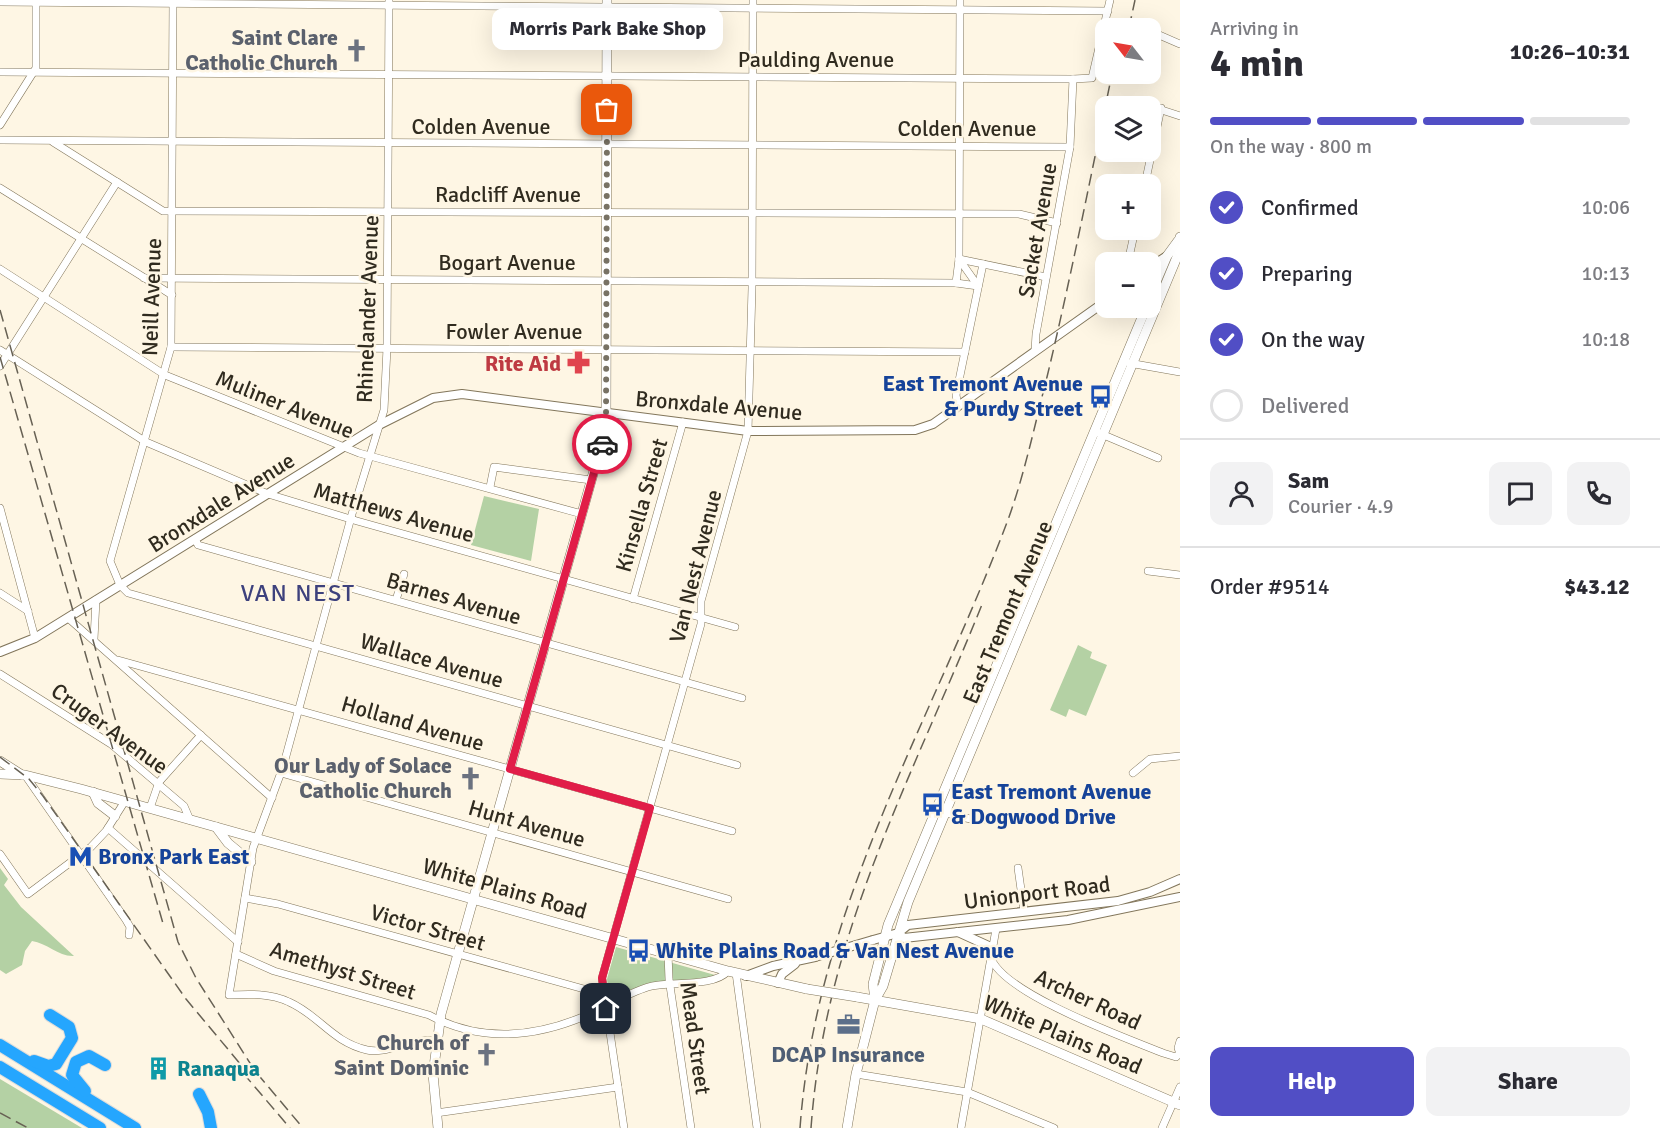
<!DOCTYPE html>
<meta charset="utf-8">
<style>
body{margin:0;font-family:Signika,sans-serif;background:#f2f2f3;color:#2b2b33;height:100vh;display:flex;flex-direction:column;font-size:22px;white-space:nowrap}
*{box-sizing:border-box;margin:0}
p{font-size:20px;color:#7c7c81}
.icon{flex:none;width:33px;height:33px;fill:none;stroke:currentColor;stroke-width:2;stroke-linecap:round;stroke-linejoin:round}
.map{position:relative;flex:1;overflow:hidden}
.side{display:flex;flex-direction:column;background:#fff;width:480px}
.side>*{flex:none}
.needle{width:39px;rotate:301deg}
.buttons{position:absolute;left:1095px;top:18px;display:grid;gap:12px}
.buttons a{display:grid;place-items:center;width:66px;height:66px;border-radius:12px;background:#fff;box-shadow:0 6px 24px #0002;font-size:30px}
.pin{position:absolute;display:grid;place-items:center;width:51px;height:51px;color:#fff;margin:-26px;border-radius:12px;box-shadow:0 3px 9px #0006}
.courier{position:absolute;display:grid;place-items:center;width:60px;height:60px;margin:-30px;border:4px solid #e11d48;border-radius:50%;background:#fff;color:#222;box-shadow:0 2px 8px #0007}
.bubble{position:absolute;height:42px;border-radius:12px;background:#fff;box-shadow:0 6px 24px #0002;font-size:20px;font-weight:700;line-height:42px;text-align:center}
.summary em{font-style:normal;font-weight:700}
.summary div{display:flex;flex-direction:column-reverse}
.summary{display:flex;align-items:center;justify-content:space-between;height:102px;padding:0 30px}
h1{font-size:39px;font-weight:700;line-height:45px}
.bar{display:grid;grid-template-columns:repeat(4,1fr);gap:9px 6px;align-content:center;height:72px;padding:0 30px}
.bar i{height:8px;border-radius:4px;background:#e1e1e2}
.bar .current{background:#514ec5}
.bar p{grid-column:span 4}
.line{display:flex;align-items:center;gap:15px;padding:0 30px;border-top:2px solid #e1e1e2}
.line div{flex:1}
.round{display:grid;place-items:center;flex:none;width:63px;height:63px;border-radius:12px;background:#f2f2f3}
ol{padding:0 30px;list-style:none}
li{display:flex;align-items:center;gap:18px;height:66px}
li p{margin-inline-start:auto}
li .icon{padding:6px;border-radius:50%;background:#514ec5;color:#fff;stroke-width:4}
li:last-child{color:#7c7c81}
li i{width:33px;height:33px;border:3px solid #e1e1e2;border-radius:50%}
.cta{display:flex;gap:12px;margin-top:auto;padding:12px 30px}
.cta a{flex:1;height:69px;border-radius:12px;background:#514ec5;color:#fff;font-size:24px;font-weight:700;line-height:69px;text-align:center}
.cta a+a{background:#f2f2f3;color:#2b2b33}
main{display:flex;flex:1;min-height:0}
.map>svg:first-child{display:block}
</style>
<main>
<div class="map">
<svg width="1180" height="1128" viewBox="0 0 1180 1128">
<rect width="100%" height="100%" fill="#fef6e4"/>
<g fill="#b4d1a4">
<polygon points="484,496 539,509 531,561 471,545"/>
<polygon points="1078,645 1092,652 1090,658 1107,665 1086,716 1069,709 1066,717 1050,710"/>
<path d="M0,868L8,879L4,885L21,907L74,956C59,957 47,943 32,941L25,951L22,965L6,974L0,970Z"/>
<polygon points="616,947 715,975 714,977 648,984 610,1001 607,979"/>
<polygon points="0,1079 82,1128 0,1128"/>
</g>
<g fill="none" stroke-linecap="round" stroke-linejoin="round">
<defs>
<g id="minor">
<polyline points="173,0 171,347 110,561 120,585 128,593 737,765"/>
<path d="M389,0L387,348L384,410L352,514L283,767L253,848L229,995C249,994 270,993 289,1002C319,1015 332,1042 367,1050C387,1055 412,1037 436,1041"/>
<polyline points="0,2 1108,11"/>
<polyline points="1150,31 1180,44"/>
<polyline points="0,72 1073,79 1092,78 1110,0"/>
<polyline points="1131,100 1180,116"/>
<polyline points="0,125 36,68 36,0"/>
<polyline points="0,140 1070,147"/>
<polyline points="53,142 163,211 1019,214 1057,223"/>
<polyline points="1145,184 1161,108"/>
<polyline points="0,188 172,295"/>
<polyline points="959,259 1046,277"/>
<polyline points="959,259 978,286"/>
<polyline points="1128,262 1135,230"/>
<polyline points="0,269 165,375 359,453 582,514"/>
<polyline points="144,278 956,283 978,286"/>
<polyline points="956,283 959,259 960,0"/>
<polyline points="171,347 965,352"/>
<polyline points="0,350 146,442 268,494 357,521 735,627"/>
<polyline points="1035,351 1036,334 1070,147 1073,79"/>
<polyline points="1129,363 1180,372"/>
<polyline points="0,366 117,182"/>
<polyline points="958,406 956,395 983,264"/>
<polyline points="1099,433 1158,458"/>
<polyline points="490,487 494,467 591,480"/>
<polyline points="0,508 35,638"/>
<polyline points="195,539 198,545 742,698"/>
<polyline points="1148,571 1180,575"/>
<polyline points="0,593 28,611"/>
<polyline points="633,599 683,422"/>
<polyline points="396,600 404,574"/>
<polyline points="68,618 272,798"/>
<polyline points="94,639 96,600"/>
<polyline points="118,660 732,831"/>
<polyline points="0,674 111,744 184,806 190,820"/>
<polyline points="281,773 728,899"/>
<polyline points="1133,773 1150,759 1180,756"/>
<polyline points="25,775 126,920 130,927 129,935"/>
<polyline points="150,808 159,782 201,735"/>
<path d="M937,809C972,824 989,821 1026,815"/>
<polyline points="108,828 238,942"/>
<polyline points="0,854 28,894 91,847 106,831 125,801"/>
<polyline points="1018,868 1024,911"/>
<polyline points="245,898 278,904 591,991 602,992"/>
<path d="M236,954L274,971L429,1015C479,1042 533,1038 585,1016C606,1007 626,994 648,987C669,981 713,988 728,971"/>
<polyline points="668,954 669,979 691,1128"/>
<path d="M991,958C1004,994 1126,1038 1163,1053L1176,1057L1179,1054"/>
<polyline points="736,973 757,1128"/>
<polyline points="1180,1041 1178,1048 1180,1054"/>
<polyline points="856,1074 967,1092 1054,1128"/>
<polyline points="436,1113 618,1087"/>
<polyline points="624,1128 602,978 701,624 701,601 748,431 752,288 753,0"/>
<polyline points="961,1128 996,929"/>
<polyline points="1162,1128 1180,1087"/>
</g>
<g id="tertiary">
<polyline points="1150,267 1167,256"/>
<polyline points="0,652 35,638 379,425 433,398 462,394 748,431 915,430 933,424 1106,301"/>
<polyline points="958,932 993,948"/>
<polyline points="898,933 904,938 1068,920 1180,897"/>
<polyline points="873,940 898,933 908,925 1118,901 1150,892 1180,879"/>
<polyline points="746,976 773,966 815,957"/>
<polyline points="778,983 782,974 795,964"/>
</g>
<g id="secondary">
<polyline points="1150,296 1167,256 1178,241"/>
<polyline points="0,761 22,775"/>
<polyline points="0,774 25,775 81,789 728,971 807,989"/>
<polyline points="93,792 98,803 115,816"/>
<polyline points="216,827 228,843 251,862"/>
<polyline points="857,997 981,1019 1180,1105"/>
<polyline points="875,1000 873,984 888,925 1146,308"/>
<polyline points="438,1128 433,1074 441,1014 606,428 607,0"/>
<polyline points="847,1128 856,1074 875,1000 883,986 908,902 1177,257 1180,237"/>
</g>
<g id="motorway">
<polyline points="0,1045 135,1128"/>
<polyline points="34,1061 48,1066 56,1064 72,1038 69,1027 50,1015"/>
<polyline points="0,1067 100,1128"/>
<polyline points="85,1091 72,1075 76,1062 89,1056 105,1065"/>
<polyline points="199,1094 208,1112 211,1128"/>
</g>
</defs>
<use href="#minor" stroke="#82765b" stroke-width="8"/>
<use href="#tertiary" stroke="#82765b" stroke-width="10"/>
<use href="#secondary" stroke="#82765b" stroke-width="10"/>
<use href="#motorway" stroke="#dedddb" stroke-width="14"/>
<use href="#minor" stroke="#fff" stroke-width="7"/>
<use href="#tertiary" stroke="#fff" stroke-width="8"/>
<use href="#secondary" stroke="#fff" stroke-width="9"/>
<use href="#motorway" stroke="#25a6fe" stroke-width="12"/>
<g stroke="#676154" stroke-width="1.5" stroke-dasharray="12 6" stroke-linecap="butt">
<polyline points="1129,28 1135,0"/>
<polyline points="0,310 178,942 196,978 255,1071 303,1128"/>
<polyline points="0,357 164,927"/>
<polyline points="0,757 29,779 43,796 186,999 252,1078"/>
<polyline points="243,1073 290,1128"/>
<polyline points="0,1113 28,1128"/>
<path d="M800,1128C816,906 933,720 1009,517C1025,472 1035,424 1047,377C1071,277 1091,175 1112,74"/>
<path d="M811,1128C825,933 912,779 983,602"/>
</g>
<defs>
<polyline id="tertiary-bridge" points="815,957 873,940"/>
<polyline id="secondary-bridge" points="807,989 857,997"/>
</defs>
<use href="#tertiary-bridge" stroke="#82765b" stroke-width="10" stroke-linecap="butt"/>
<use href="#secondary-bridge" stroke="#82765b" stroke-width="10" stroke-linecap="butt"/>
<use href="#tertiary-bridge" stroke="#fff" stroke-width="8"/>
<use href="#secondary-bridge" stroke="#fff" stroke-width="9"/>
</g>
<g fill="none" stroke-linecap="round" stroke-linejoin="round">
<polyline stroke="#787264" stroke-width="6" stroke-dasharray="0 10.8" points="602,444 606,423 607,110"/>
<polyline stroke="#e11d48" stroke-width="8" points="602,444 510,769 650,808 602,978 606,1009"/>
</g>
<defs>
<symbol id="church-bare" viewBox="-9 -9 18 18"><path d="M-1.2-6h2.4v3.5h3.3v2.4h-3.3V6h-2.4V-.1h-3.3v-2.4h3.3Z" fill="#6b7280" stroke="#fef6e4" stroke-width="2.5" paint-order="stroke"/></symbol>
<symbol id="pharmacy-bare" viewBox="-9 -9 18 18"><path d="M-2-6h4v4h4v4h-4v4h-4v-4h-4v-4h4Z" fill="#e0444e" stroke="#fef6e4" stroke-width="2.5" paint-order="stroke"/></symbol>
<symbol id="bus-bare" viewBox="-9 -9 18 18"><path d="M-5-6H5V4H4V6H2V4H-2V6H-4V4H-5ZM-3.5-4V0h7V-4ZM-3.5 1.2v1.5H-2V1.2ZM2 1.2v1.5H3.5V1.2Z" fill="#1a4fb4" stroke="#fef6e4" stroke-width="2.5" paint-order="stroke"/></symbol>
<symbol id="metro-bare" viewBox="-9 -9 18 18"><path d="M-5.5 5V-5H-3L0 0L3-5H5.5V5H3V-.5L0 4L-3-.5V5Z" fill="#1a4fb4" stroke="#fef6e4" stroke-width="2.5" paint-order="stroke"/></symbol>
<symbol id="office-bare" viewBox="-9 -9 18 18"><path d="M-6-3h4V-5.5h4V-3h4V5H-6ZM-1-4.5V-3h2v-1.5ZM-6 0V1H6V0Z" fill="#5c6f8a" stroke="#fef6e4" stroke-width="2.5" paint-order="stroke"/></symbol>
<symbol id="building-bare" viewBox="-9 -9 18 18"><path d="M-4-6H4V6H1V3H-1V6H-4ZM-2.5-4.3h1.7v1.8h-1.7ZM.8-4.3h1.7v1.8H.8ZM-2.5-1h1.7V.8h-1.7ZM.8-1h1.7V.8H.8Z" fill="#0f9aa8" stroke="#fef6e4" stroke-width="2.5" paint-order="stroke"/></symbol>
</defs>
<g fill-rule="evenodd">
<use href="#church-bare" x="340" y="34" width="33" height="33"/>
<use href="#pharmacy-bare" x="562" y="346" width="33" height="33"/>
<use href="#bus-bare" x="1084" y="380" width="33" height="33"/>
<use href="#church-bare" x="454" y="762" width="33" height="33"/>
<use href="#bus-bare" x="916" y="788" width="33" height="33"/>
<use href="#metro-bare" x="64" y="840" width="33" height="33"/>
<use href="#bus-bare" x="622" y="934" width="33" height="33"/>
<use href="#office-bare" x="832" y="1008" width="33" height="33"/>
<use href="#church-bare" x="470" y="1038" width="33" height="33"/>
<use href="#building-bare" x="142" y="1052" width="33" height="33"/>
</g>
<g text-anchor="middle" stroke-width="5" stroke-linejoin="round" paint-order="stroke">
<g font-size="22" font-weight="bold" fill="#5b616d" stroke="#fef6e4" text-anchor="end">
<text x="338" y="45">Saint Clare<tspan x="338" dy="25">Catholic Church</tspan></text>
<text x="452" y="773">Our Lady of Solace<tspan x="452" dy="25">Catholic Church</tspan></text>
<text x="469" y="1050">Church of<tspan x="469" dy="25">Saint Dominic</tspan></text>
</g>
<g font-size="22" fill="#302b1f" stroke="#fef6e4">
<text x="816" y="67">Paulding Avenue</text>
<text x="481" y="134">Colden Avenue</text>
<text x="967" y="136">Colden Avenue</text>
<text x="508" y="202">Radcliff Avenue</text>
<text transform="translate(1037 230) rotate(-80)" y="8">Sacket Avenue</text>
<text x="507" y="270">Bogart Avenue</text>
<text transform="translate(151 297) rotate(-88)" y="8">Neill Avenue</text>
<text transform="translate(367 309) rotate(-88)" y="8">Rhinelander Avenue</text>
<text x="514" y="339">Fowler Avenue</text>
<text transform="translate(285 404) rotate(22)" y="8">Muliner Avenue</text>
<text transform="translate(719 405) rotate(5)" y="8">Bronxdale Avenue</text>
<text transform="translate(221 502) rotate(-32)" y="8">Bronxdale Avenue</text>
<text transform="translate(641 505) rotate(-74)" y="8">Kinsella Street</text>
<text transform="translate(394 512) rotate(16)" y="8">Matthews Avenue</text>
<text transform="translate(695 566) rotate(-76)" y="8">Van Nest Avenue</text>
<text transform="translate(454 598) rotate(16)" y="8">Barnes Avenue</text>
<text transform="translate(1007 612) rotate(-67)" y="8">East Tremont Avenue</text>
<text transform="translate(432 660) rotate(16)" y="8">Wallace Avenue</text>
<text transform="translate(413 723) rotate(16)" y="8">Holland Avenue</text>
<text transform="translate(110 728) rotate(36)" y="8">Cruger Avenue</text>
<text transform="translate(527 823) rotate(16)" y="8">Hunt Avenue</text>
<text transform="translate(505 888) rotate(16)" y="8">White Plains Road</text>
<text transform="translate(1037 892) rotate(-7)" y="8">Unionport Road</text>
<text transform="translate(428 927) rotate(16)" y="8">Victor Street</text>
<text transform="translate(343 970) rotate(17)" y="8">Amethyst Street</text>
<text transform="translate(1088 999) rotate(25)" y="8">Archer Road</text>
<text transform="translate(1063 1034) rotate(23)" y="8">White Plains Road</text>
<text transform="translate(696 1038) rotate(82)" y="8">Mead Street</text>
</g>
<g font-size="22" font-weight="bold" fill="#be3a42" stroke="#fef6e4" text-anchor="end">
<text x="561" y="371">Rite Aid</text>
</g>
<g font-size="22" font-weight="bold" fill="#164399" stroke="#fef6e4" text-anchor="start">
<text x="1083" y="391" text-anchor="end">East Tremont Avenue<tspan x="1083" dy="25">&amp; Purdy Street</tspan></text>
<text x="951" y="799">East Tremont Avenue<tspan x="951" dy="25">&amp; Dogwood Drive</tspan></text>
<text x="98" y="864">Bronx Park East</text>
<text x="656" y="958">White Plains Road &amp; Van Nest Avenue</text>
</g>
<g font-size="22" font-weight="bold" fill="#4e5e75" stroke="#fef6e4">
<text x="848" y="1062">DCAP Insurance</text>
</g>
<g font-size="22" font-weight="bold" fill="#0d838f" stroke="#fef6e4" text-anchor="start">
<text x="177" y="1076">Ranaqua</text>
</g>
<g font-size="24" letter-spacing="1.5" fill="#3d417d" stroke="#fef6e4">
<text x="298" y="601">VAN NEST</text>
</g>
</g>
</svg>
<div class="buttons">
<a><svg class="needle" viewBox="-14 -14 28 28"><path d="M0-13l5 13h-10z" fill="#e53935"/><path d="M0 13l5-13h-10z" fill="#7c7c81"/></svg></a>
<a><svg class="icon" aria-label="layers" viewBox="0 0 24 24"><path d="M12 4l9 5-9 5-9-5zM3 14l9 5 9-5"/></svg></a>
<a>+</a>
<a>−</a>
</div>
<div class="pin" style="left:607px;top:110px;background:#ea580c"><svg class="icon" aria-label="bag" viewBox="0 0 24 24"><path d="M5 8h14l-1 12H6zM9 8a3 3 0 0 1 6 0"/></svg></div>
<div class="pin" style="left:606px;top:1009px;background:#1f2937"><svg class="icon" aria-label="home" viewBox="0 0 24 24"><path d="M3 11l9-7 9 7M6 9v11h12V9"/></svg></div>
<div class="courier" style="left:602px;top:444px"><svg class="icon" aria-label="car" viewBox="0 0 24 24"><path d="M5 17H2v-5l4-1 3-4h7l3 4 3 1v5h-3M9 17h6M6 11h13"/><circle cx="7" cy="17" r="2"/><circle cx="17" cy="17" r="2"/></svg></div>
<div class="bubble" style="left:492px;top:8px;width:231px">Morris Park Bake Shop</div>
</div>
<section class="side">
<div class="summary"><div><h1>4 min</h1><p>Arriving in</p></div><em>10:26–10:31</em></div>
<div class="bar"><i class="current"></i><i class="current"></i><i class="current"></i><i></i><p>On the way · 800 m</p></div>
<ol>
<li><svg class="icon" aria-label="check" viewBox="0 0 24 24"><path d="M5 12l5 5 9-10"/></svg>Confirmed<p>10:06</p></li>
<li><svg class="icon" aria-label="check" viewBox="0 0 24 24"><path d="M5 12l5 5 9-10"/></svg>Preparing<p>10:13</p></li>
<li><svg class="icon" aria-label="check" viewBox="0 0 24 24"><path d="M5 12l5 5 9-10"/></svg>On the way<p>10:18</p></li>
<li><i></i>Delivered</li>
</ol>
<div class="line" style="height:108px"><a class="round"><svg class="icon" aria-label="person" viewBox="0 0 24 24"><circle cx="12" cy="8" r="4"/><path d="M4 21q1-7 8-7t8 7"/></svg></a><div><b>Sam</b><p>Courier · 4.9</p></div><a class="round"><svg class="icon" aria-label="chat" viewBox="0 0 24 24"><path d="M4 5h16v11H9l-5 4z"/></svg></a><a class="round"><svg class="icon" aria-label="phone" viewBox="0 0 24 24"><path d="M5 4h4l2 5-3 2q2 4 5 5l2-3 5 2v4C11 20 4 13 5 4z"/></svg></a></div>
<div class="line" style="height:78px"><div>Order #9514</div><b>$43.12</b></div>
<div class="cta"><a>Help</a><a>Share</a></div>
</section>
</main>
